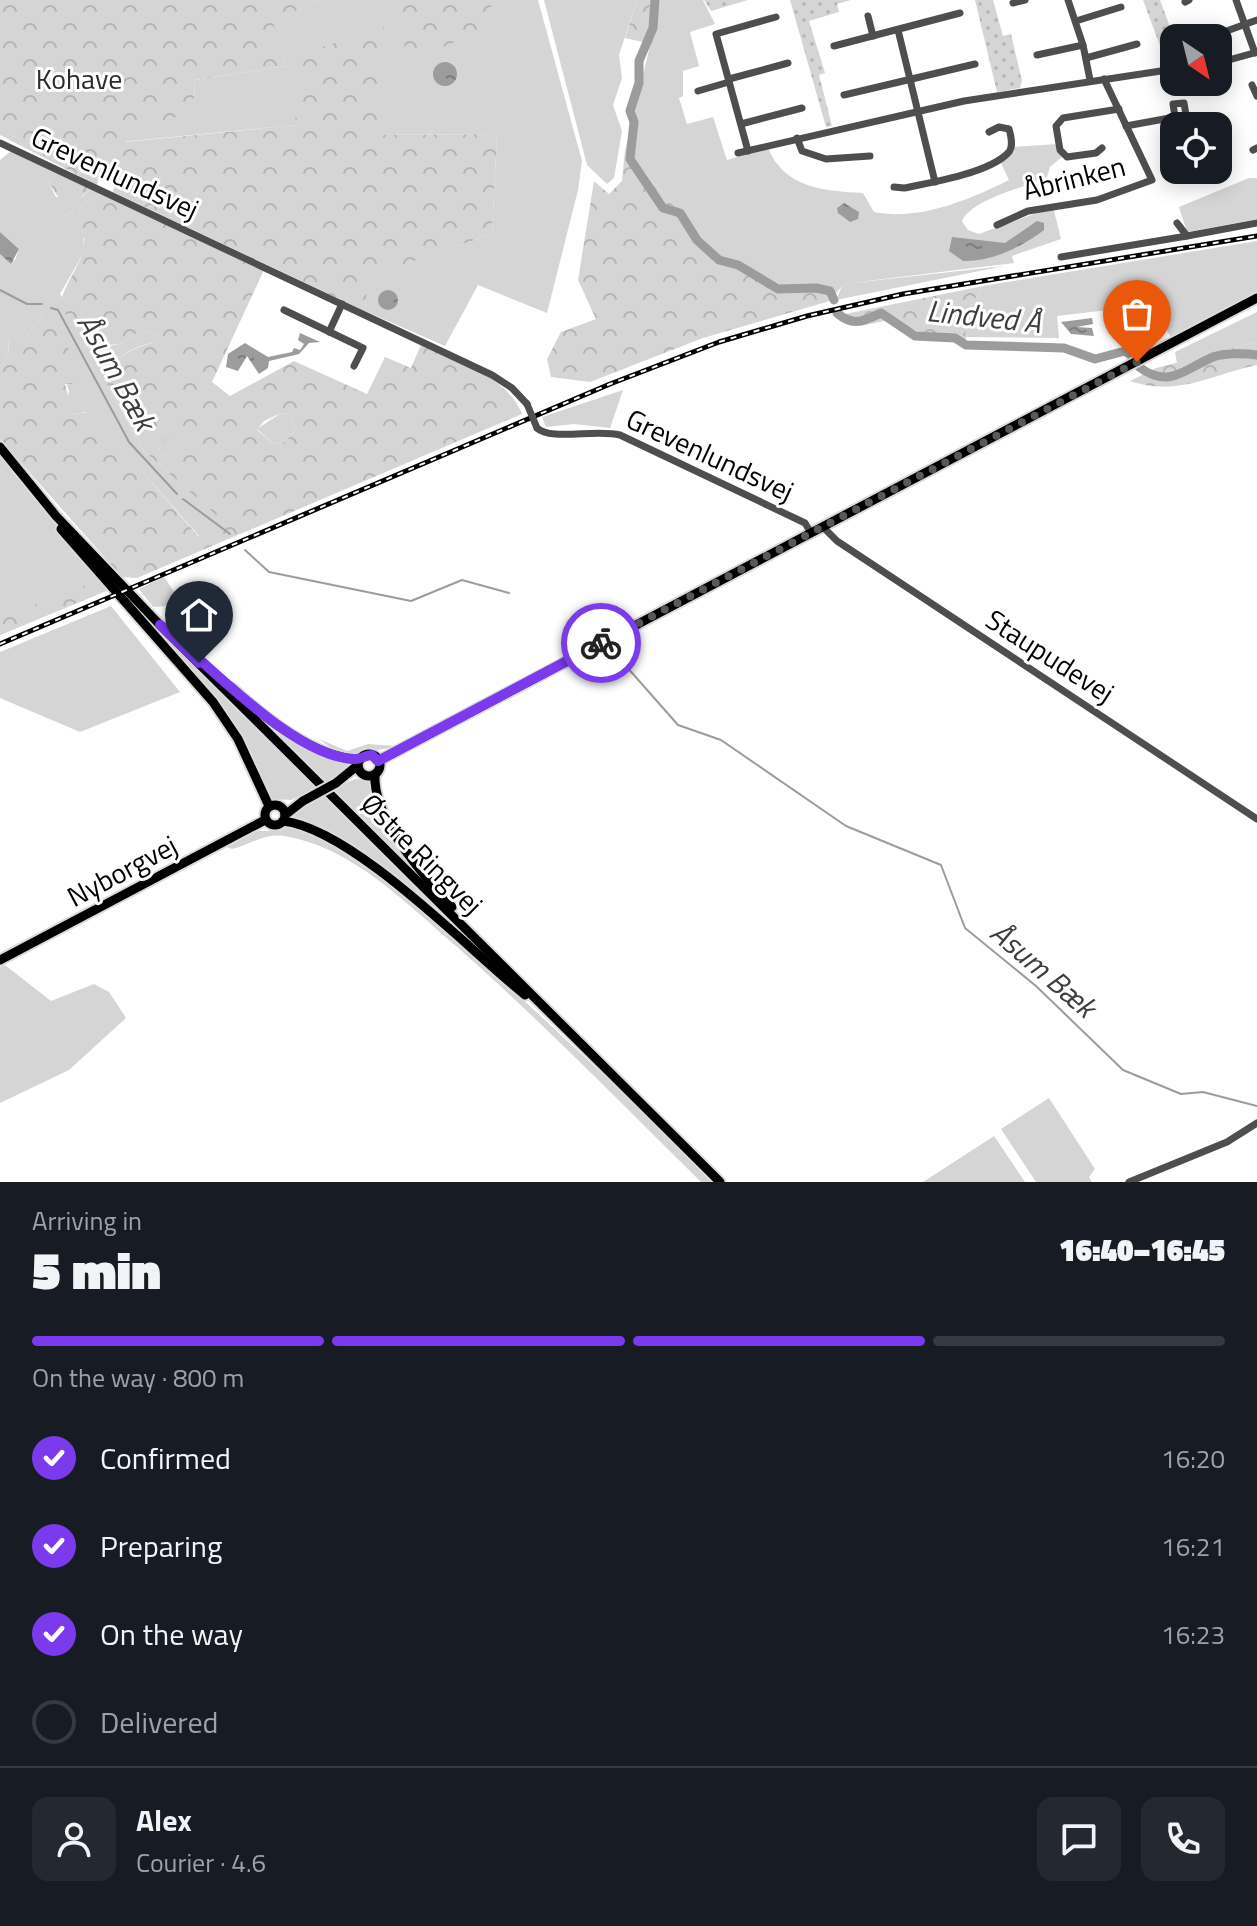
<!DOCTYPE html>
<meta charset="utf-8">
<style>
body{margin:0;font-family:"Titillium Web",sans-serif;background:#242831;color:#f1f3f6;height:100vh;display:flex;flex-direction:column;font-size:30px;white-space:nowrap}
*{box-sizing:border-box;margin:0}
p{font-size:26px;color:#9ea1a6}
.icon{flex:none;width:44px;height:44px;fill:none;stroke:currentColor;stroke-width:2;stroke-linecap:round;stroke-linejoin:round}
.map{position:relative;height:1182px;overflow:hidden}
.side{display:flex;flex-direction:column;background:#171b24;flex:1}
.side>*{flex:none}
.needle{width:52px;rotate:145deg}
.fabs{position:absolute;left:1160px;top:24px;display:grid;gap:16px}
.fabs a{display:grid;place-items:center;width:72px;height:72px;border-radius:16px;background:#171b24;box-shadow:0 4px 20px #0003;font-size:40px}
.pin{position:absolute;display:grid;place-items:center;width:68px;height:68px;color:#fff;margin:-82px -34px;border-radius:50% 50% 50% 0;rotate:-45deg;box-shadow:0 0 8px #0007}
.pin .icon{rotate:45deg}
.courier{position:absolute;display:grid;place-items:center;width:80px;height:80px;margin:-40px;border:6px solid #7c3aed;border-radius:50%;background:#fff;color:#222;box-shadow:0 2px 10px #0007}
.head em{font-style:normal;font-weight:800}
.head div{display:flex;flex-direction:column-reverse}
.head{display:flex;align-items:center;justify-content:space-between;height:136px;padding:0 32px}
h1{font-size:52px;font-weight:800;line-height:60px}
.bar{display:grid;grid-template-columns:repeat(4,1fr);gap:12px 8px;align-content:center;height:96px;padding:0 32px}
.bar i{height:10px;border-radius:6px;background:#363941}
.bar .selected{background:#7c3aed}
.bar p{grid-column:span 4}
.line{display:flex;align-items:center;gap:20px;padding:0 32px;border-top:2px solid #363941}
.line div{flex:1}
.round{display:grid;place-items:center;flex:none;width:84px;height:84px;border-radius:16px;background:#242831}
ol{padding:0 32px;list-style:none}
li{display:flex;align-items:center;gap:24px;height:88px}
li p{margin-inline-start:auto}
li .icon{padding:8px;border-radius:50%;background:#7c3aed;color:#fff;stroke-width:4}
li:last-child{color:#9ea1a6}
li i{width:44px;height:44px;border:4px solid #363941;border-radius:50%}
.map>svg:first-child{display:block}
</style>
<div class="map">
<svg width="1257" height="1182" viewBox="0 0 1257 1182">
<defs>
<pattern id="forest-crowns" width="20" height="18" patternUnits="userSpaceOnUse" patternTransform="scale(2)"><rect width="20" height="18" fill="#d5d5d5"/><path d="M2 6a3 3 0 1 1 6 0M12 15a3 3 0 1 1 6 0" fill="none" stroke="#b5b5b5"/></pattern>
<pattern id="park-dots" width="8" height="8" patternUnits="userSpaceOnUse" patternTransform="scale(2)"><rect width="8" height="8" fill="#d5d5d5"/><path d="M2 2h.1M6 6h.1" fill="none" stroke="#b5b5b5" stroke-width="1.8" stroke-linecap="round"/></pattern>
<pattern id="water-ripples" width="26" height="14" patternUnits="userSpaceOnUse" patternTransform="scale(2)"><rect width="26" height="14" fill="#9c9c9c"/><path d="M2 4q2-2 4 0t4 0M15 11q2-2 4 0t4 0" fill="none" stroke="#7d7d7d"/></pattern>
</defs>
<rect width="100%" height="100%" fill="#fff"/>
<g fill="#d5d5d5">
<polygon points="319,0 538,0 582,161 578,190 547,313 478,285 445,346 365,311 367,277 492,234 497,134 377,135 295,125 121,142 194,108 195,80 286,66 272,22"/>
<polygon points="544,0 637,0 619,55 622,78 613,105 622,131 614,178 607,184 587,165"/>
<path d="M661,0H703L715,24L690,32L699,66L683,71V96L679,98L687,124L713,117L727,160L768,148C784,188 824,191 863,193L874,212C919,221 969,200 1009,180L1000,161L1014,147L1057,144L1062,157L1050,167L1046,180C1026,185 970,201 962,221L968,230L979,234L1053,207L1061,239L1012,256L1014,263L843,284L1004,266L836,300L842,286L830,301L821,292H780L716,254L625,150Z"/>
<path d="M11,151L47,168L45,175L56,197H82L91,189L102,194L63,217L61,222L87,234L83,239V254L60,294L98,348L120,344L143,329L158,335L153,343C132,346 118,358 103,373L104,379L144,451L227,524L199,536L94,417L86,412L73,414L67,402L69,391L43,315L26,337H9L8,356L0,367V254L9,261L15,260L19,249L0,232V160Z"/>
<polygon points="1249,178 1257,178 1257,219 1187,232 1179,207"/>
<polygon points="1257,241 1257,292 1171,337 1150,305 1057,316 1059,338 965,337 964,316 983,286"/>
<polygon points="1257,312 1257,342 1177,363 1175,352"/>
<polygon points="623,390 610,428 574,424 546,427 542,417"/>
<polygon points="281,413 290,415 295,431 284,443 274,444 257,429"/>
<polygon points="169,433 183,445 164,455 159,449"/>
<polygon points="0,455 109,590 0,635"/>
<polygon points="164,577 183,605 153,607 139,589"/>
<polygon points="125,596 318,788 291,800 271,799 245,747"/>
<polygon points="111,606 180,692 80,732 0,698 0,652"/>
<polygon points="242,701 267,720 353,763 351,767 325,783"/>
<path d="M319,739L347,751L368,744L396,746C383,751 364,749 357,756L338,753Z"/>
<polygon points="355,779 371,781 374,791 436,894 333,789"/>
<polygon points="325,794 500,968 401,886 289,819 296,810"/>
<path d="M286,825C352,841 406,897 456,940C545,1018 630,1099 714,1182H701C620,1102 541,1021 456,946C407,904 351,846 284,836C263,833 251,845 232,849L224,846L256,831H273Z"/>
<polygon points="5,965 51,1001 94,984 109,992 126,1018 69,1070 0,1103 0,967"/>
<polygon points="1049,1098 1095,1169 1089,1177 1092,1182 1036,1182 1001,1129"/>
<polygon points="994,1136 1025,1182 923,1182"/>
</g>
<g fill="url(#forest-crowns)" fill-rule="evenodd">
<polygon points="0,0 319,0 273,22 286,66 195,80 194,108 125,142 295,125 300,55 384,26 377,135 497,134 492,234 368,277 365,311 113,192 117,171 103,164 97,185 0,135"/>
<polygon points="394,0 490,0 495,26 408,61"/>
<polygon points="637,0 661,0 652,44 625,38"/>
<polygon points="625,150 716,254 780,292 821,292 830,301 703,338 590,382 551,377 547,359 561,332 596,319 578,280 594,181 609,194 622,181"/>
<polygon points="47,168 91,189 76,201 60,200 44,175"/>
<path d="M102,194L264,270L212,382L230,396L294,361L367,394L385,357L411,368L421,345C456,361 507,376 522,414L137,578L122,577L0,439V367L8,356L9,337H26L43,315L51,320L84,375L81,384H65L73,414L89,412L95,417L198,536L226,524L144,451L104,379L102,373C118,358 132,347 153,343L158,335L143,329L120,344L84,347C55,294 55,310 81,258C85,250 81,242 86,234L60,222L63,217ZM281,413L290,415L295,431L284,443L274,444L257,430L264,421ZM169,434L182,445L164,455L159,449Z"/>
<polygon points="983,286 964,316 966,340 922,334 894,319 860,326 840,315"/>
<path d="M1257,342V365C1210,375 1178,397 1130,381L1156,368Z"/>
<polygon points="83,585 93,596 0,635 0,619"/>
</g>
<g fill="url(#park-dots)">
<polygon points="704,0 748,0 711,11"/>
<polygon points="790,0 851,0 837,4 839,12 809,21 825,73 819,75 832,126 826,127"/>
<polygon points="975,0 993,0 1003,36 1011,34 1022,81 1020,88 997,92"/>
<polygon points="1143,0 1160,0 1170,27 1175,26 1179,38 1174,38 1174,66 1168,67"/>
</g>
<g fill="url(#water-ripples)">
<circle cx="445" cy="74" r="12"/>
<polygon points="844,203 859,212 858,219 850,222 838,213 837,208"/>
<path d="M1037,221L1044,223V230C1022,247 991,262 963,261L949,251L952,237L1005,243Z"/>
<polygon points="0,232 19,249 11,264 0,254"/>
<circle cx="388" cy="300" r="10"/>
<polygon points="1092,318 1093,324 1077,327 1092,328 1094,336 1071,334 1061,322"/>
<polygon points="300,333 320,342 309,343 299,354 269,361 268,368 259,374 247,356 238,371 226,367 228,354 245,343 268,357 292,352 294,348 300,350 304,344 298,340"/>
</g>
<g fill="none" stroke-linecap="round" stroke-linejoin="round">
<g stroke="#9c9c9c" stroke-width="2">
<polyline points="0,290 27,304 42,304"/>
<polyline points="51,308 58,310 129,442 177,494"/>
<polyline points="183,499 230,534"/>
<polyline points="245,550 269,572 411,601 462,580 509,593"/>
<polyline points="611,649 678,725 721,740 846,826 941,865 965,928 1036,986 1123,1070 1181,1094 1203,1092 1257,1106"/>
</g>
<g stroke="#9c9c9c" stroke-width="9">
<polyline points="655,0 653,28 639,61 639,83 630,111 634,122 630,159 663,208 680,213 697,240 719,260 738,265 778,289 816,288 830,291 834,300"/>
<path d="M837,313C853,327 864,321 881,313L915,336L955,338L966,345L1064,348L1095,359L1125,351L1133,357"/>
<path d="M1139,367C1170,390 1186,368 1213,357C1224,353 1246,353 1257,355"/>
</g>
<defs>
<g id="major">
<polyline points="0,447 56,516 160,625 720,1182"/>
<polyline points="61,529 213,702 238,739 269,806"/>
<path d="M232,688C265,718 313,757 360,760"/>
<circle cx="369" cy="765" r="11"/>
<polyline points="378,761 1257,298"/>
<path d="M375,774C372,818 424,876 452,907"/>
<polyline points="336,783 358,765"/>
<circle cx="275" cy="815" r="10"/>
<polyline points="285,815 303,801"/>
<path d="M283,821C353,829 468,949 525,995"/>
<polyline points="0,960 265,820"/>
</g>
</defs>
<use href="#major" stroke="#dbdbdb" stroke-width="13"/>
<g stroke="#4e4e4e" stroke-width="7">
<polyline points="1068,0 1083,45 1090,80"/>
<polyline points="1236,0 1255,53"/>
<polyline points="1185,2 1189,0"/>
<polyline points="1013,3 1025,0"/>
<polyline points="868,16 873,36"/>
<polyline points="1076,21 1121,7"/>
<polyline points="898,30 935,182"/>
<polyline points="1207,38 1257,20"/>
<polyline points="834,46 960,13"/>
<polyline points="1037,55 1083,45"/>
<polyline points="1086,58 1137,44"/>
<polyline points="1218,63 1257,52"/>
<polyline points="729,79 788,63"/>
<polyline points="1252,85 1257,96"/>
<polyline points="698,91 729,82"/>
<polyline points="844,95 975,64"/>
<polyline points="741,124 802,108"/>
<polyline points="1126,126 1186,115 1184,103 1173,104 1175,117"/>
<polyline points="797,138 802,151 826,159 870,156"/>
<polyline points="0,143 492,375 512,388 527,404"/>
<polyline points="1102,148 1096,153 1067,157 1060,150 1056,126 1063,118 1119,109"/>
<polyline points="1253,150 1257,148"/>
<polyline points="748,151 716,34 776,17"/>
<polyline points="738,153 964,101 1174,69"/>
<polyline points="1218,155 1225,154"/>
<path d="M894,187L904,188C930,183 989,173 1008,153C1014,147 1011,136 1009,129L999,127L989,132"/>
<polyline points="1177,223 1187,236 1257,223"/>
<polyline points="997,225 1028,211 1097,200 1152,180 1104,79"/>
<polyline points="1061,257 1187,236"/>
<polyline points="284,310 363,348 354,366"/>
<polyline points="329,332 342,304"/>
<path d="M537,428C550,441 596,429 620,435L805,523L811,533"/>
<polyline points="823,527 837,541 1257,819"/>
<polyline points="1129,1182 1227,1142 1257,1123"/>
</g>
<use href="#major" stroke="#000" stroke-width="9"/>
<defs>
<polyline id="rail" points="0,644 610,384 719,342 807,316 903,294 1257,236"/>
</defs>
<use href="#rail" stroke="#000" stroke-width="5"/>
<use href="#rail" stroke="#fff" stroke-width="2" stroke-dasharray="6" stroke-linecap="butt"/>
<defs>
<polyline id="major-bridge" points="303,801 336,783"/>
</defs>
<use href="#major-bridge" stroke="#dbdbdb" stroke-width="13" stroke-linecap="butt"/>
<polyline stroke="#4e4e4e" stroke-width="7" points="527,404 537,428"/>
<use href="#major-bridge" stroke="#000" stroke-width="9"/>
</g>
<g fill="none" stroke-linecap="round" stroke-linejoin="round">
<polyline stroke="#595959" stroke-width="8" stroke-dasharray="0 14.4" points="601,643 1137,362"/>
<path stroke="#7c3aed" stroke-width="10" d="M199,663L160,625C208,663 293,757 354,759C361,760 364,755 372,755L378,761L601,643"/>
</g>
<g text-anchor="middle" stroke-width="6" stroke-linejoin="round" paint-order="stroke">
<g font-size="28" fill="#2c2c2c" stroke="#fff">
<text x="79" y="89">Kohave</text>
</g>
<g font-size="28" fill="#000" stroke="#fff">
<text transform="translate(115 173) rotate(25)" y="10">Grevenlundsvej</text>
<text transform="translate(1074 178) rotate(-14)" y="10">Åbrinken</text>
<text transform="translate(710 455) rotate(25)" y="10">Grevenlundsvej</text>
<text transform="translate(1050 656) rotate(33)" y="10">Staupudevej</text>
<text transform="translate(422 854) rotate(45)" y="10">Østre Ringvej</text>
<text transform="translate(122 871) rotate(-28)" y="10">Nyborgvej</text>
</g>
<g font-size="30" font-style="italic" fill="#3d3d3d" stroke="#fff">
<text transform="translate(984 317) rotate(6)" y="10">Lindved Å</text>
<text transform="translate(116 372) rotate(61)" y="10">Åsum Bæk</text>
<text transform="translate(1043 970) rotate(41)" y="10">Åsum Bæk</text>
</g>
</g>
</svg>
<div class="fabs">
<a><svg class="needle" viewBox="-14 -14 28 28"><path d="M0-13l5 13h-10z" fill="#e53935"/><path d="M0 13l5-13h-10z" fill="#9ea1a6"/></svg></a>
<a><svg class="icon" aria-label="locate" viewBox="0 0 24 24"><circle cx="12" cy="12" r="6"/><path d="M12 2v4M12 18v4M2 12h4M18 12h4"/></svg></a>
</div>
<div class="pin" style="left:1137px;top:362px;background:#ea580c"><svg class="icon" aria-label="bag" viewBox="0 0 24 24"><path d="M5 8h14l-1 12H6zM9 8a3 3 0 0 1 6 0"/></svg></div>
<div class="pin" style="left:199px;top:663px;background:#1f2937"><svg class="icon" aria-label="home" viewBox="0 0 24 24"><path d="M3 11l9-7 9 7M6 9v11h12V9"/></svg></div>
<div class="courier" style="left:601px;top:643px"><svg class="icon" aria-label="bike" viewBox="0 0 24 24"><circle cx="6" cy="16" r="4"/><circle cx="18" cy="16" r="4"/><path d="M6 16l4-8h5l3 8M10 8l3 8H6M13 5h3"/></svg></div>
</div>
<section class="side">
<div class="head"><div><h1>5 min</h1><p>Arriving in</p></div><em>16:40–16:45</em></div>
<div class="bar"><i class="selected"></i><i class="selected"></i><i class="selected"></i><i></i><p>On the way · 800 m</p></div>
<ol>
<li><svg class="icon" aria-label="check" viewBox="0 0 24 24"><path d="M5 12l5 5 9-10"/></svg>Confirmed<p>16:20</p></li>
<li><svg class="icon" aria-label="check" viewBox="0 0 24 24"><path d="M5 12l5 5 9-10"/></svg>Preparing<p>16:21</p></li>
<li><svg class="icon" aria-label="check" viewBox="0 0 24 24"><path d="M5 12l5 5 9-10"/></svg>On the way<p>16:23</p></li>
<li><i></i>Delivered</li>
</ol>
<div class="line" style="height:144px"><a class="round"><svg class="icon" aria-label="person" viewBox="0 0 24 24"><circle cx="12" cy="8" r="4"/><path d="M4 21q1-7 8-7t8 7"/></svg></a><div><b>Alex</b><p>Courier · 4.6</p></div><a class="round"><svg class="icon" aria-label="chat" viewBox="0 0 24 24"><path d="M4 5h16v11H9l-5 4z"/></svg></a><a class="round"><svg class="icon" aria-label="phone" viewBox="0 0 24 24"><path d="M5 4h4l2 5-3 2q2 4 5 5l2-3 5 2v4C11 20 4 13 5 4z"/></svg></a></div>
</section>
